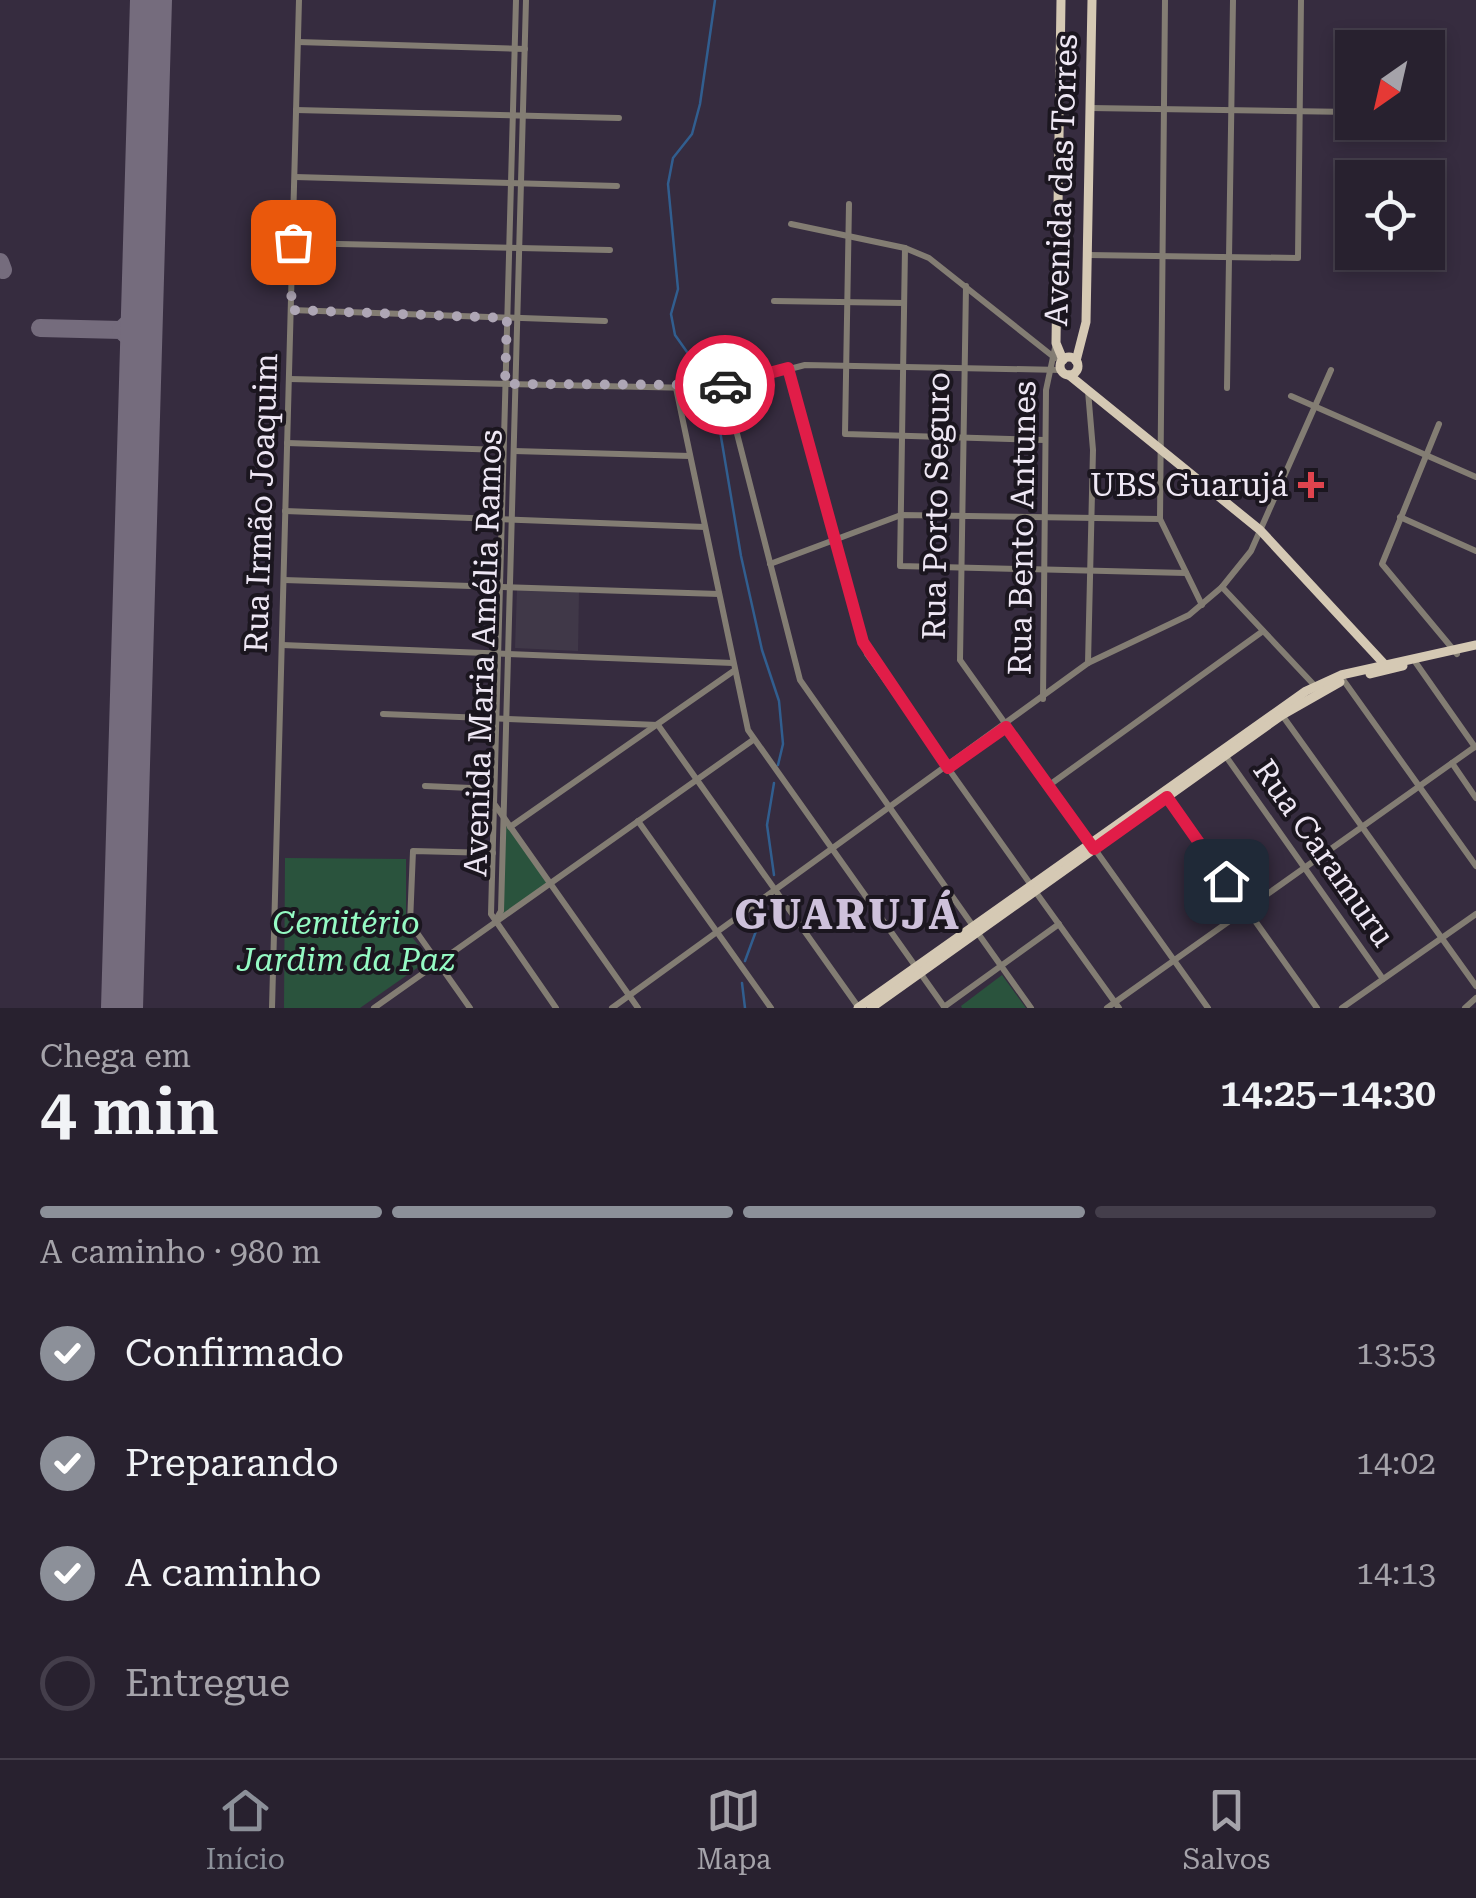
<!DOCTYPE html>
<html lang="pt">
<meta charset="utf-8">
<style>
body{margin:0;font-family:"Roboto Serif",serif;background:#302937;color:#f1f3f6;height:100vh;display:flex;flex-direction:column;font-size:38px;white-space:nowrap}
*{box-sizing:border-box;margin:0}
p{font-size:32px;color:#a5a3aa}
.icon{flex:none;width:55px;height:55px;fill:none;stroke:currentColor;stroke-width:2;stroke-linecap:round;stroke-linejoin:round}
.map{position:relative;height:1008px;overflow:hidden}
.panel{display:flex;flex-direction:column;background:#28212f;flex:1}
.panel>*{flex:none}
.needle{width:65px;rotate:214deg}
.tools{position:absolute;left:1335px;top:30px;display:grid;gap:20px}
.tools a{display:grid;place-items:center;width:110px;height:110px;border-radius:0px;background:#28212f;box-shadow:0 5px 15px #0003,0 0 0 2px #443e4b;font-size:50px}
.pin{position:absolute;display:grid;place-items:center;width:85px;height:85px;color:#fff;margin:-42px;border-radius:20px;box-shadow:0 5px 15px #0006}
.courier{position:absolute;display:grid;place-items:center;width:100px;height:100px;margin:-50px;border:8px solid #e11d48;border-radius:50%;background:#fff;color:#222;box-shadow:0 2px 12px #0007}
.summary em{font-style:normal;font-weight:600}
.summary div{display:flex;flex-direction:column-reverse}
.summary{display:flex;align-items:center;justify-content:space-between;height:170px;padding:0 40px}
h1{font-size:65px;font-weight:600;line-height:75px}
.bar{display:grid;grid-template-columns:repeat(4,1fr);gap:15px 10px;align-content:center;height:120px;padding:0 40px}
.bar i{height:12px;border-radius:8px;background:#443e4b}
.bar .selected{background:#8c9099}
.bar p{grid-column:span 4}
ol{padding:0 40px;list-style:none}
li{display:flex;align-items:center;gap:30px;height:110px}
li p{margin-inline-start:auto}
li .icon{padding:10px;border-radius:50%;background:#8c9099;color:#fff;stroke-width:4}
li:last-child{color:#a5a3aa}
li i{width:55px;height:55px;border:5px solid #443e4b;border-radius:50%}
.tabs{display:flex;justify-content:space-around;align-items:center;height:140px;border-top:2px solid #443e4b;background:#28212f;font-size:28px;color:#a5a3aa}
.tabs a{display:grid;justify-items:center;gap:5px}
.tabs .selected{color:#8c9099}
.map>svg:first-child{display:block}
</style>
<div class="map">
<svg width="1476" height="1008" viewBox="0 0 1476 1008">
<rect width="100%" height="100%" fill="#362c3f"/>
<polygon fill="#403848" points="517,590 579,592 578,651 515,648"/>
<g fill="#2a533d">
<polygon points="504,818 550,883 495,922 501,911"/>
<polygon points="285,858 406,859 406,930 430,959 360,1008 284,1008"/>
<polygon points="1002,975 1026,1008 962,1008 961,1006"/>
</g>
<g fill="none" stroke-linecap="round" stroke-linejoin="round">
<g stroke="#315e8f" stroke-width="2.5">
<polyline points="715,381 714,371 692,359 675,335 671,314 678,289 668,184 673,158 692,134 700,104 715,0"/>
<polyline points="714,395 741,556 762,650 779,701 783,744 778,765"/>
<polyline points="774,875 767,825 774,783"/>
<polyline points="745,961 766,904"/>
<polyline points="742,983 745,1008"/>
</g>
<g stroke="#756c7d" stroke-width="18">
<polyline points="0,262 3,270"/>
<polyline points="40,328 121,330 141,348"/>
<polyline points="121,330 142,310"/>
</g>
<polyline stroke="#756c7d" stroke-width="42" points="122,1008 151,0"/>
<g stroke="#837d73" stroke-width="6">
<polyline points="516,0 491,914 556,1008"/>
<polyline points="1165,0 1160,519 1202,605"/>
<polyline points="298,42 525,49"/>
<polyline points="1090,108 1352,112"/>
<polyline points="296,110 619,118"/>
<polyline points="295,177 617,186"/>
<polyline points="849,204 845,434 1045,440"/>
<polyline points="791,224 905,248 929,258 1055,358"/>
<polyline points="293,243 610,250"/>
<polyline points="905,248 900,566 1186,573"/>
<polyline points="1088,255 1298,258 1301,0"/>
<polyline points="966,286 960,660 1208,1008"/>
<polyline points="774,301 904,303"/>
<polyline points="291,310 605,321"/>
<polyline points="787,368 867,654 1031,885"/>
<polyline points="289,379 693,388 731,384 805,365 1061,370"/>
<polyline points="731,384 733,418 800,680 973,926"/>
<polyline points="676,388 748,730 945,1008"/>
<polyline points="1227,388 1233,0"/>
<polyline points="1088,391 1093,450 1088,663"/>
<polyline points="1291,396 1476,477"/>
<polyline points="1439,424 1382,564 1457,654"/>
<polyline points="287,443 503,450"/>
<polyline points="514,451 690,456"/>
<polyline points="285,511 705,527"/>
<polyline points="1400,517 1476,551"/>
<polyline points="770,564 901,515 1160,519"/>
<polyline points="284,580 719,594"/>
<polyline points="1222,587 1315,686"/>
<polyline points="282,645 733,663"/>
<polyline points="1416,663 1475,747"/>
<polyline points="1344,681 1476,866"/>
<polyline points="1043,699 1046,390 1056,343"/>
<polyline points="383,714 658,725 859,1008"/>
<polyline points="1282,715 1476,986"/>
<polyline points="1225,755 1383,979"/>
<polyline points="1452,763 1476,798"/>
<polyline points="425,786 494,789"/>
<polyline points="1048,786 1263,631"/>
<polyline points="1167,797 1317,1008"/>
<polyline points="495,805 638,1008"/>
<polyline points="638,821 771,1008"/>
<polyline points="510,827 735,670"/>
<polyline points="1035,891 1119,1008"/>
<polyline points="495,921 501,911 526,0"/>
<polyline points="977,932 1031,1008"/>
<polyline points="944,1007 1059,924"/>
<polyline points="272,1008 299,0"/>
<polyline points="374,1008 753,740"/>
<polyline points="470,1008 410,923 413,851 493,853"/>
<polyline points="612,1008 1088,663 1189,615 1222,587 1251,551 1331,370"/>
<polyline points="1107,1008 1476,746"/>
<polyline points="1342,1008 1476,914"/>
<polyline points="1465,1008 1476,998"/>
</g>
<g stroke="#d5c9b4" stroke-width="9">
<polyline points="1061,0 1056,343 1063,360"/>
<circle cx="1069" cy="366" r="9"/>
<polyline points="1076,361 1086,322 1092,0"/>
<polyline points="1069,375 1260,530 1387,667"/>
<polyline points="1370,674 1403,666"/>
<polyline points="858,1008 1306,691 1341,675 1476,645"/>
<polyline points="871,1008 1282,715 1340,682"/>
</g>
</g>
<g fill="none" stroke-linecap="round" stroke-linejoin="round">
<polyline stroke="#aea6b5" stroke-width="10" stroke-dasharray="0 18" points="293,242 291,310 507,318 505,384 725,385"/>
<polyline stroke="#e11d48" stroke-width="12" points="725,385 788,368 863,642 948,768 1006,727 1094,849 1167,797 1226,881"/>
</g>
<path fill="#e0444e" stroke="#1b161f" stroke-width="4" d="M1306 470h10v10h10v10h-10v10h-10v-10h-10v-10h10z"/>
<g text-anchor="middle" stroke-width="8" stroke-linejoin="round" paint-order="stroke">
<g font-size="32" fill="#eee7f4" stroke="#1b161f">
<text transform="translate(1061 180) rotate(-88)" y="11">Avenida das Torres</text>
<text transform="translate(261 503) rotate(-88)" y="11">Rua Irmão Joaquim</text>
<text transform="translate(936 506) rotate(-89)" y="11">Rua Porto Seguro</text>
<text transform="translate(1022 528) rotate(-89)" y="11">Rua Bento Antunes</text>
<text transform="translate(483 653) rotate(-88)" y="11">Avenida Maria Amélia Ramos</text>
<text transform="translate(1324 853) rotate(55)" y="11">Rua Caramuru</text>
</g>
<g font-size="32" fill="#eee7f4" stroke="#1b161f" text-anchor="end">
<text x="1288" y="496">UBS Guarujá</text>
</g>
<g font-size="32" font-style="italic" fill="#95fbc4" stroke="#1b161f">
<text x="346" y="934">Cemitério<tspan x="346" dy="37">Jardim da Paz</tspan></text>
</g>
<g font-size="42" font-weight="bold" letter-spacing="2.5" fill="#cec1db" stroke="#1b161f">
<text x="848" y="929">GUARUJÁ</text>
</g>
</g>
</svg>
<div class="tools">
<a><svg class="needle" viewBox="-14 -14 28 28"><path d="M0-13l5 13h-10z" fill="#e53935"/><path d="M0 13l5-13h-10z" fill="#a5a3aa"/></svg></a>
<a><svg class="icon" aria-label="locate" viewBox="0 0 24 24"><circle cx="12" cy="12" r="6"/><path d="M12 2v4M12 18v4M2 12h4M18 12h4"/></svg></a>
</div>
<div class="pin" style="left:293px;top:242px;background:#ea580c"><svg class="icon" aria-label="bag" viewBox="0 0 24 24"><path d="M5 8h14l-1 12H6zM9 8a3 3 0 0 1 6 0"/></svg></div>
<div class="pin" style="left:1226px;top:881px;background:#1f2937"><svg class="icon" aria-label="home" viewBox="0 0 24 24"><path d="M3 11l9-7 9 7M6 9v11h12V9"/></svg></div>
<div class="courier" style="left:725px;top:385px"><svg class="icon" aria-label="car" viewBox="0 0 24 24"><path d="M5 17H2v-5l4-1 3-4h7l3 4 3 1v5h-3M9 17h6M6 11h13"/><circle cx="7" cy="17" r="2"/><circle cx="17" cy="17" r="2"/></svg></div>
</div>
<section class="panel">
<div class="summary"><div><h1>4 min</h1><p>Chega em</p></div><em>14:25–14:30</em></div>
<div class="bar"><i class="selected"></i><i class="selected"></i><i class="selected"></i><i></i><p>A caminho · 980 m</p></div>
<ol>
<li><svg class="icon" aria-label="check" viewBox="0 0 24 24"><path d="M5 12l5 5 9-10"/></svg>Confirmado<p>13:53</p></li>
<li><svg class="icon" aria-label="check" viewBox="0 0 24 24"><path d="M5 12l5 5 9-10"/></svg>Preparando<p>14:02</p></li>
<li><svg class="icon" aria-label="check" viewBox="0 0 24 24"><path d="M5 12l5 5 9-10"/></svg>A caminho<p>14:13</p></li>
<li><i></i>Entregue</li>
</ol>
</section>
<nav class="tabs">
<a class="selected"><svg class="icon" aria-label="home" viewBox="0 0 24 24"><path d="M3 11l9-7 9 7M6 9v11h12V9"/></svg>Início</a>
<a><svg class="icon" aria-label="map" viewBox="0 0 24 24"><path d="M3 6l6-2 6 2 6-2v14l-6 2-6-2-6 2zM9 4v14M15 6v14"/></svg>Mapa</a>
<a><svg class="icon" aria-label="saved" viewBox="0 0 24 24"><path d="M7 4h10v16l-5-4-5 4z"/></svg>Salvos</a>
</nav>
